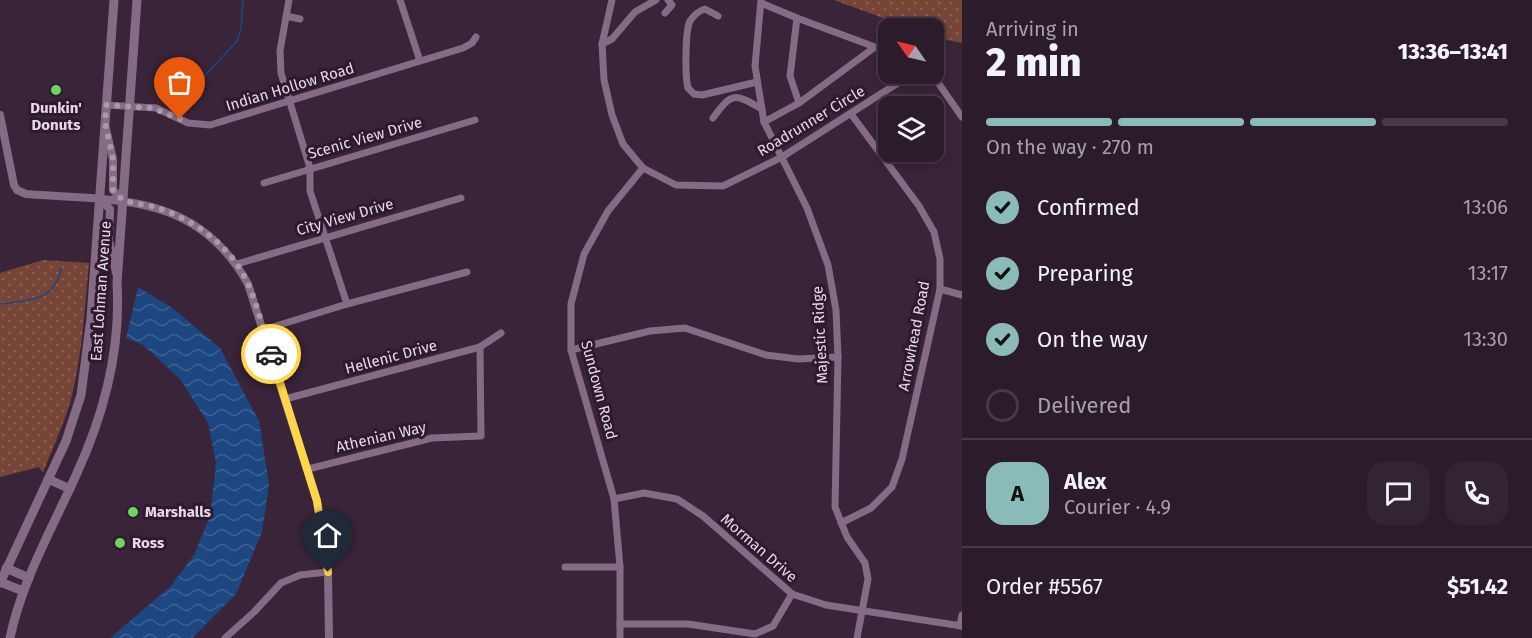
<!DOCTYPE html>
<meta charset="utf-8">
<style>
body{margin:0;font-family:"Fira Sans",sans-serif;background:#332433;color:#f1f3f6;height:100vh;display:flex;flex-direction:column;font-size:22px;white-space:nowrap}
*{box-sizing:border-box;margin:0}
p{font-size:20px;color:#a6a1a9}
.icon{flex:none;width:33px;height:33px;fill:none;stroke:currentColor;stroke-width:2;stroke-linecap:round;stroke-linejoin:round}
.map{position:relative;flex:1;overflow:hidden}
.details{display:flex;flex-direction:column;background:#2b1b2b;width:570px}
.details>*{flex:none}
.needle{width:39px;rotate:304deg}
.buttons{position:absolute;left:878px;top:18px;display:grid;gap:12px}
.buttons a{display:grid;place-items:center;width:66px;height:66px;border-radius:12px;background:#2b1b2b;box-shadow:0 3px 9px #0003,0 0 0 2px #473947;font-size:30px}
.pin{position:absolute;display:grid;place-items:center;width:51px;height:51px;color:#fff;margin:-62px -26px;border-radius:50% 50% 50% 0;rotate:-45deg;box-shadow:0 0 6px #0007}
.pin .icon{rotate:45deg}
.courier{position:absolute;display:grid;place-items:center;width:60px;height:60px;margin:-30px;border:4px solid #ffd54a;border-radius:50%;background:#fff;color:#222;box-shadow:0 2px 8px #0007}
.headline em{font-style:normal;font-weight:800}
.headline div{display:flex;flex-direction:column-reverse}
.headline{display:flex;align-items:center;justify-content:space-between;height:102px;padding:0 24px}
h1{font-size:39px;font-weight:800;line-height:45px}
.bar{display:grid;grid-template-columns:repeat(4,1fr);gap:9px 6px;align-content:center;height:72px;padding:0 24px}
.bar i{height:8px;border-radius:4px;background:#473947}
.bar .active{background:#8bbbb9}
.bar p{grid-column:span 4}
.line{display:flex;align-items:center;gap:15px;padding:0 24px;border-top:2px solid #473947}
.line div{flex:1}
.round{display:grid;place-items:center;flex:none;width:63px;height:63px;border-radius:18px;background:#332433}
ol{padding:0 24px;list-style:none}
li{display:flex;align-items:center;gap:18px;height:66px}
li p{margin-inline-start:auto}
li .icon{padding:6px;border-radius:50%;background:#8bbbb9;color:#111;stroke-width:4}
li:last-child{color:#a6a1a9}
li i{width:33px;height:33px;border:3px solid #473947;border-radius:50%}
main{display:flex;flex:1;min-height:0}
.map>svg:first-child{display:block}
</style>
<main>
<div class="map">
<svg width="962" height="638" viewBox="0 0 962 638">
<defs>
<pattern id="grass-dots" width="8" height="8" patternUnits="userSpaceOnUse" patternTransform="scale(1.5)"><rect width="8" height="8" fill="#764537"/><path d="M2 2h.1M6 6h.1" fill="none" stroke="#8a5f54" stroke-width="1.8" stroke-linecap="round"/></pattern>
<pattern id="water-waves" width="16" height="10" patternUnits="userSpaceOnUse" patternTransform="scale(1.5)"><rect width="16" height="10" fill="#1d4781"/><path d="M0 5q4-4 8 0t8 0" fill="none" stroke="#3e6193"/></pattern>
</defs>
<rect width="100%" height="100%" fill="#392439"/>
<g fill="url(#grass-dots)">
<polygon points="834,0 962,0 962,43 933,37 933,28 910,28"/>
<path d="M43,260L89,263C85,304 83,346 74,386C68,417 54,444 43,473L39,467L0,477V273Z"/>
</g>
<polygon fill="url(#water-waves)" points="138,287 171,307 220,348 259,421 269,484 262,532 236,594 192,638 110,638 170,587 194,555 210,516 216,463 208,423 180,379 143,345 126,338"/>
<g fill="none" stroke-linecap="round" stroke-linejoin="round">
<g stroke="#1d4781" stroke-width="1.5">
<polyline points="189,93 237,41 241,28 243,0"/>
<path d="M0,304C29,300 55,302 61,268"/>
</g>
<g stroke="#856c84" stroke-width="7">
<polyline points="289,0 280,51 281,73 310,168 310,191 347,304"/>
<polyline points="400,0 420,61"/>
<polyline points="612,0 602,44 604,80 612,115 623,144 643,168 676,185 723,186 782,157 912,74"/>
<polyline points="761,0 755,66 764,122 807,208 828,265 836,310 838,357 835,507 847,537 865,563 868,579 857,638"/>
<polyline points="761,3 797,18 790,76 799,103 764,122"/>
<polyline points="665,13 672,5 668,0"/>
<polyline points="286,16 300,19"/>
<path d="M718,16L705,9C698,11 694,15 690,21C685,31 685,77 688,88L694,94L702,95L757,82"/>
<polyline points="797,18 875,47 799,103"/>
<polyline points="602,44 612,39 635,12 656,0"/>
<polyline points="932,74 962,117"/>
<polyline points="106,105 156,108 188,123 210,125 463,48 472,43 476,37"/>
<path d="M713,118C732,92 734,93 762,109"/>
<polyline points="264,183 475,120"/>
<polyline points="237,264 461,198"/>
<polyline points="940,289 962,295"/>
<polyline points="263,330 347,304 467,272"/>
<polyline points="571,350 650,331 685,328 766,355 798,359 838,357"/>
<polyline points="285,399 480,347 501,333"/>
<polyline points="308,469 432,438 481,436 480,347"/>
<polyline points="614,499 644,493 677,499 703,516 792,594 826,605 962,626"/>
<polyline points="841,523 871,508 892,487 902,459 940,289 940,259 934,232 919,206 851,114"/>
<polyline points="565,567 620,567"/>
<polyline points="620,624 688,624 755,634 773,626 792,594"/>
<polyline points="960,626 962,615"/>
<polyline points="225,638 254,612 281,583 300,575 328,572"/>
<polyline points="620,638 620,567 614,499 571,350 571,304 584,254 608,211 643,168"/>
</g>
<g stroke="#856c84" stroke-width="8">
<path d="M0,115L14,185L17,190L26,194C118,201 197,192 248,284L317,501L328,572L329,638"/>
<polyline points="106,129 113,159 113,190 123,201"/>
<polyline points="101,201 110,209 109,240 116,273"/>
</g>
<g stroke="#856c84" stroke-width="9">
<polyline points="48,479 70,489"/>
<polyline points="6,568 29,578"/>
<polyline points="0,582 23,591"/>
<polyline points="0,583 66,441 81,395 91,318 114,0"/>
<path d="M10,638C22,580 53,527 77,473C104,414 121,348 117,283L137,0"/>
</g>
</g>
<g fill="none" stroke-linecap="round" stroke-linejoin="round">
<path stroke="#a99aa9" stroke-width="6" stroke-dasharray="0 10.8" d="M180,119L152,108L106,105L105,123L113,159V190C122,205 143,203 158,208C196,221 231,246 248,284C258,306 263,331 271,354"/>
<polyline stroke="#ffd54a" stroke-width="8" points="271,354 317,501 328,572"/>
</g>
<g fill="#70d35f" stroke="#2e1a2e" stroke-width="2">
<circle cx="56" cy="90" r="6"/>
<circle cx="133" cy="512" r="6"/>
<circle cx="120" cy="543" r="6"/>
</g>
<g text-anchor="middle" stroke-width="6" stroke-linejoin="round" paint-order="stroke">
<g font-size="15" fill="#e6d9e6" stroke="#2e1a2e">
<text transform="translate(290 87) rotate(-17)" y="5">Indian Hollow Road</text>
<text transform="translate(811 121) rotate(-31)" y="5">Roadrunner Circle</text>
<text transform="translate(365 138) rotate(-16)" y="5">Scenic View Drive</text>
<text transform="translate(345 217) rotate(-16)" y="5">City View Drive</text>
<text transform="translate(101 291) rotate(-86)" y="5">East Lohman Avenue</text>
<text transform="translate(820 335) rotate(-93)" y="5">Majestic Ridge</text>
<text transform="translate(914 336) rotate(-79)" y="5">Arrowhead Road</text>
<text transform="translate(391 357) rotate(-15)" y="5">Hellenic Drive</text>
<text transform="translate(599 390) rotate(75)" y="5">Sundown Road</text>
<text transform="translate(381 437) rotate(-13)" y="5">Athenian Way</text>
<text transform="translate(759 548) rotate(41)" y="5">Morman Drive</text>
</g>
<g font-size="15" font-weight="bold" fill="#e6d9e6" stroke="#2e1a2e" text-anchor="start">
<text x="56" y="113" text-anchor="middle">Dunkin'<tspan x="56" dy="17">Donuts</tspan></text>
<text x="145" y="517">Marshalls</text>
<text x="132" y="548">Ross</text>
</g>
</g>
</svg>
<div class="buttons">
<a><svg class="needle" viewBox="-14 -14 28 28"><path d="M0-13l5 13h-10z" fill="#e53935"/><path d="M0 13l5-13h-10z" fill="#a6a1a9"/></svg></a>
<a><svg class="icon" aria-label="layers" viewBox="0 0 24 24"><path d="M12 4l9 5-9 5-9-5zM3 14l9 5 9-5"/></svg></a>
</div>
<div class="pin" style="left:180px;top:119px;background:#ea580c"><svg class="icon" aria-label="bag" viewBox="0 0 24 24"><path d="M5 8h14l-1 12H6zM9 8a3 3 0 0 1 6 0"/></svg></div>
<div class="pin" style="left:328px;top:572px;background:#1f2937"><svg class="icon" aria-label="home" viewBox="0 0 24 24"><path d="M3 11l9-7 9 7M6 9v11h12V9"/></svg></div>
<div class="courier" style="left:271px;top:354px"><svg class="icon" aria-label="car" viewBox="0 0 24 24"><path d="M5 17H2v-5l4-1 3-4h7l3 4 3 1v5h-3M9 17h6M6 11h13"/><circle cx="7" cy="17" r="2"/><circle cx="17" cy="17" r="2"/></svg></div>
</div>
<section class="details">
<div class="headline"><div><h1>2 min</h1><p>Arriving in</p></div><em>13:36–13:41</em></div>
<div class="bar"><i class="active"></i><i class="active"></i><i class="active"></i><i></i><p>On the way · 270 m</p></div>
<ol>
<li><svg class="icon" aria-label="check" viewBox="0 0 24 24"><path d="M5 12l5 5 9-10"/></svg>Confirmed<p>13:06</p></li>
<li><svg class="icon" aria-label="check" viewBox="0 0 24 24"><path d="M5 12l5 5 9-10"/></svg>Preparing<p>13:17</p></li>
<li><svg class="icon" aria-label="check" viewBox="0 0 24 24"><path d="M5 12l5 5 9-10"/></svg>On the way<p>13:30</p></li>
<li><i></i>Delivered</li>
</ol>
<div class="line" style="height:108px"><b class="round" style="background:#8bbbb9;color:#111">A</b><div><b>Alex</b><p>Courier · 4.9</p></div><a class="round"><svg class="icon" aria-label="chat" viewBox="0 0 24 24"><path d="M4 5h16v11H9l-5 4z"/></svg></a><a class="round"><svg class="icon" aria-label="phone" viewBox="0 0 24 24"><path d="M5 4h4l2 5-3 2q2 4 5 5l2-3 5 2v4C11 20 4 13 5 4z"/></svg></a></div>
<div class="line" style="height:78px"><div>Order #5567</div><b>$51.42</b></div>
</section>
</main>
